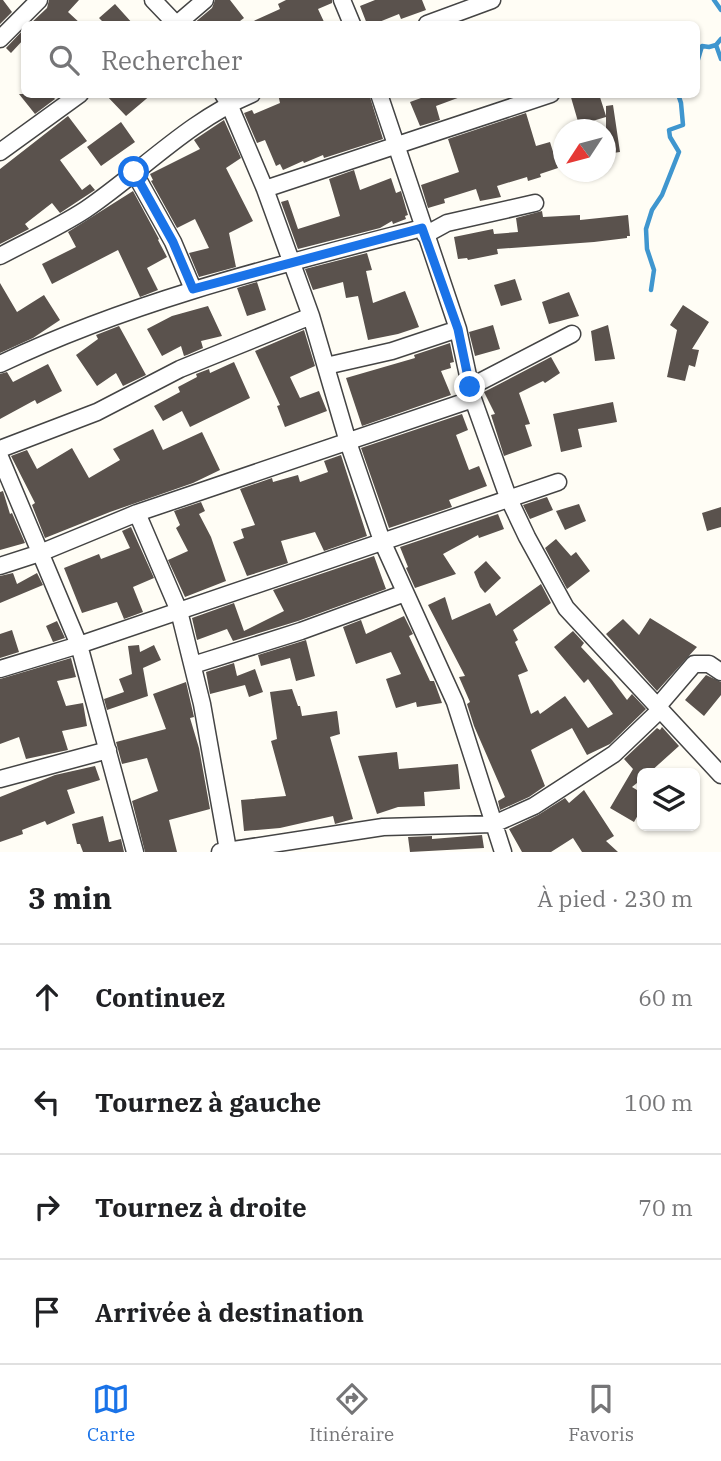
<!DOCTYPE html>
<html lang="fr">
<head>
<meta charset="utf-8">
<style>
  :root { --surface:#fff; --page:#f6f6f6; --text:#202124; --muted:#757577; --line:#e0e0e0; --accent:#1a73e8 }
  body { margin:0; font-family:"IBM Plex Serif",serif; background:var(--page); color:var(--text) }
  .controls { position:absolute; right:21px; bottom:21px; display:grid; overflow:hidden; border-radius:10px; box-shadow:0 2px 5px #0004 }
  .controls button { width:63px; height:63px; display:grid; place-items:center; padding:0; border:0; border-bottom:2px solid var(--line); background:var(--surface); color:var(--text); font:35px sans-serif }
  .compass { position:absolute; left:553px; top:119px; width:63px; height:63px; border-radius:50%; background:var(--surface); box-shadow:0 2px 5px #0004; rotate:234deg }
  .stop { position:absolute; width:21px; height:21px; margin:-16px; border:5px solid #1a73e8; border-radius:50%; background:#fff }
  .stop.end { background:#1a73e8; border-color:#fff; box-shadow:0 2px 7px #0008 }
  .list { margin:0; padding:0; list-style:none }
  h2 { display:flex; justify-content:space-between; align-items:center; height:91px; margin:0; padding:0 28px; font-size:30px }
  h2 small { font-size:23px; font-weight:400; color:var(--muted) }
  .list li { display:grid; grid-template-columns:46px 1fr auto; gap:21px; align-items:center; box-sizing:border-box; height:105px; padding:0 28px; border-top:2px solid var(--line) }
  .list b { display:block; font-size:26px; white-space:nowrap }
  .list em { font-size:23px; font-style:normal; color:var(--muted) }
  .icon { flex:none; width:38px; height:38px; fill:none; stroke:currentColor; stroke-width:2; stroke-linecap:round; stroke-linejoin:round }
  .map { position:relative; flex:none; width:721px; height:852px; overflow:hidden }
  .search { position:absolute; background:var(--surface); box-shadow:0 2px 5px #0004; left:21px; right:21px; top:21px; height:77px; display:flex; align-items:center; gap:18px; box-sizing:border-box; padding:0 24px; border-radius:10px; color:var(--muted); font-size:26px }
  .sheet { height:511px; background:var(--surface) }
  nav { display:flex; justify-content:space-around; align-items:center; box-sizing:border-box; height:98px; border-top:2px solid var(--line); background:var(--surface); font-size:19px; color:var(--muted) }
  nav a { display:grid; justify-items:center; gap:4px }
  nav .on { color:var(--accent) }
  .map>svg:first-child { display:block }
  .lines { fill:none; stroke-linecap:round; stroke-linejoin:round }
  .stream { stroke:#3f96cf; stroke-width:4.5 }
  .building { fill:#5a524d }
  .minor-casing { stroke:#444; stroke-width:19 }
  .minor { stroke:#fff; stroke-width:16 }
  .route { stroke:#1a73e8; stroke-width:9 }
</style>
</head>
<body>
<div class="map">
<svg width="721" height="852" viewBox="0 0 721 852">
  <rect width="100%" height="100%" fill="#fffdf5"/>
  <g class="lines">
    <path class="stream" d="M714,0L721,10
      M721,39L716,45L721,59
      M696,66L702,46L709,47L716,45
      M651,290L654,270L647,249L646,229L652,210L662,195L679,152L670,137L669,130L683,125L681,103L678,94"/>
  </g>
  <path class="building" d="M0,0H3L12,12L0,24Z
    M49,0H79L68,12L81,24H30L47,8Z
    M215,0H230L244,18L236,24H193L212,8Z
    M286,0H332V3L318,9L325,24H247L280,9L278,4Z
    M375,0H422L426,10L401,19L399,14L374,24H367L360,6Z
    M115,4L133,24H105L99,18Z
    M24,29V39L11,53L6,48Z
    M19,94H51L55,99L35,114Z
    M105,94H152L126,116Z
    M278,94H369L383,139L324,158L323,155L304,163L303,161L283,170L280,164L276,166L265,140L257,143L244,113L252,110L254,114L280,103Z
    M432,94L463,96L436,106L440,120L420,126L410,102Z
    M570,94H599L606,116V106L613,105L620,152L606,154V117L579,125Z
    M526,113L536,146L550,142L558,168L540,174L541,177L528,181L527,177L497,186L501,197L480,201L476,189L444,199L445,203L428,208L421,185L459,172L448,139Z
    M68,116L87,141L60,160L82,190L90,184L95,190L60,213L52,203L25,224L29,229L0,244V169Z
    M224,120L241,158L226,168L253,221L229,233L236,267L199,277L189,253L209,248L195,219L177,228L151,181L153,180L150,174L200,149L194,140Z
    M121,122L135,142L101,166L87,147Z
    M354,170L360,190L391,178L396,193L401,191L408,215L405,216L406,219L393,224L392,221L380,228L298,249L281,202L288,200L298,229L340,216L329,179Z
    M133,191L159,239L158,240L167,257L147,268L158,290L140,297L118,250L52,284L42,264L76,247L68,232Z
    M542,211L543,217L580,215V220L628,215L630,236H627V238L594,242L497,249L498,254L468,260L467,258L458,259L454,237L493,229L494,234L518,232L516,218Z
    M367,253L372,270L366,271L373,303L405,291L419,327L398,334L368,340L358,296L346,298L343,282L313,290L305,269Z
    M515,279L522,300L501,306L494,285Z
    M257,282L266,310L247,316L237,288Z
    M0,283L17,312L44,295L60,320L33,338L0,353Z
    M569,292L579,316L549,324L542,302Z
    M683,305L709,322L692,349L699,350L695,367L689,365L685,381L667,377L677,330L670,325Z
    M208,306L222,336L201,341L203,348L187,355L184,356L181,346L162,356L147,329L172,316Z
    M493,325L500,349L475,356L469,332Z
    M608,325L615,359L595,361L591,331Z
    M119,326L146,375L123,386L116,373L97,386L76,355L98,339L96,335Z
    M304,330L315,366L290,377L300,398L319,391L327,411L285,427L277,406L280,405L255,351Z
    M450,343L454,362L450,363L451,368L441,371L451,395L362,426L346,378L415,358L414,355Z
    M551,357L560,373L545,383L543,381L519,393L530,424L525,425L532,446L504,456L491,415L495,414L484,392Z
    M234,362L250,398L190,427L182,411L163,421L154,406L180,392L178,387L197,377L196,374L209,369L210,373Z
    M48,364L62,391L37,404L35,400L0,419V374L7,372L13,382Z
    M613,402L617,422L578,429L582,447L561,452L553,414Z
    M462,414L468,430L456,435L469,470L479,466L487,486L449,500L452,507L389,528L361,448Z
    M153,429L163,450L202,432L220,470L193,483L110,512L45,538L32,505L35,503L11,456L27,450L37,469L72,448L89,478L120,460L113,449Z
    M341,455L367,536L324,551L315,532L281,541L288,563L247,576L233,542L244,538L241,529L255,525L240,489L272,478L273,482L298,475L300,482L328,472L324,461Z
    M3,491L10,514L12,513L25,543L0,550V492Z
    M547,497L553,510L530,519L523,505Z
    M201,502L205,511L199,514L211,537L226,581L185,597L168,560L188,551L176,528L180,525L174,511Z
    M579,504L586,521L565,530L556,511Z
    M721,507V527L707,531L702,513Z
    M498,514L504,529L479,538L478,535L443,554L456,574L415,588L406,568L408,567L400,547Z
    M131,527L154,578L133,587L143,612L124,619L117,602L82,613L64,568L99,554L101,559L130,548L122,531Z
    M556,539L571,556L576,552L590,571L567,589L545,548Z
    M374,556L386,589L298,621L233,641L227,629L197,640L192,618L234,603L244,631L284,611L273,590Z
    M486,561L501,578L485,593L480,587L474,572Z
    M13,573L17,584L37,573L43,585L0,603V576Z
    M541,584L551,603L513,630L518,640L515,642L528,671L518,675L531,714L538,710L540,714L565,696L588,728L613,714L588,679L584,683L554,647L573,631L584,643L581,647L612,680L627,700L632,694L646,709L610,744L587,755L572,728L531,750L545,786L529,797L500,810L498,801L505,797L474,726L467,704L470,702L459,677L465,676L428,605L445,597L452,620L490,603L496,616Z
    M404,616L413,634L409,636L430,681H434L442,703L417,707L416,702L396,708L386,679L401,674L391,652L356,664L343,627L361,620L366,634Z
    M650,618L697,647L657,691L606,634L623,619L639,635Z
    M57,621L65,638L53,642L46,626Z
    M12,630L19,652L0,658V634Z
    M306,640L315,676L296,681L290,658L261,666L258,655Z
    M139,645L140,652L154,645L161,660L143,668L148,696L107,710L104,699L124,692L119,679L132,674L128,646Z
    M71,658L76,677L57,681L66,706L83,703L87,726L62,731L68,750L26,759L19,737L0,744V679Z
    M234,663L237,676L255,669L263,692L249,697L245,685L210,694L206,672Z
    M706,675L721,682V695L704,716L685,700Z
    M186,682L194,717L190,718L199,748L210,809L169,820L177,852H145L132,801L158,791L147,758L122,764L116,742L166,729L153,694Z
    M292,689L298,706H300L302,716L337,711L340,734L330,737L353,819L335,824L333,816L280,828L244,831L241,800L286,796L271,741L277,739L270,692Z
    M662,727L679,746L649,773H642V779L632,787L642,793V808L634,822L610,808L633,769L624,759L657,728L660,730Z
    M397,752L399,769L458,764L460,789L424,792L425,806L398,807L377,814L358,756Z
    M95,766L100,780L67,790L75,813L47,825L45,821L22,830L23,834L0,842V797L55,775Z
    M584,790L614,836L606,841L618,852H582L573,838L551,852H522L509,829L538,815L565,798L569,803Z
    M103,816L109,842L121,839L124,852H83L80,844H77L72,824Z
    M482,835L484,848L410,852L408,837L432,836V839Z"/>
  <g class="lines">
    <defs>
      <path id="minor" d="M153,0L176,24
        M342,0L352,24
        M177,24L205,0
        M427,24L492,0
        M0,39L39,0
        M223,94L229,104L265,189L311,316L348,442L382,541L455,702L503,852
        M379,94L458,329L473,399L508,497L527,537L566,608L721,775
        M0,152L80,94
        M134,172L173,242L193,289
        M265,189L551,94
        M425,235L447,223L535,203
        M0,256C28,241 59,227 85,210C141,172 188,121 252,94
        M0,364C134,300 279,265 422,228
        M326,366L392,351L458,329
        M470,387L572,334
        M0,449L97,412L180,369L311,316
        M0,457L79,645L135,852
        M137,513L179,611L202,704L228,850
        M0,566L40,553L137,513L473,399
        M193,665L301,631L405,593
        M0,669L79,645L558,482
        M658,706L694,664H709L721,672
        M0,779L108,750
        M220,852L383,827L494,824L534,806L614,754L661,709"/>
    </defs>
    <use href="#minor" class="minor-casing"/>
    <use href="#minor" class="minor"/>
  </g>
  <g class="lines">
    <path class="route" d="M134,172L173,242L193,289L422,228L458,329L470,387"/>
  </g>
</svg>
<div class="controls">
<button><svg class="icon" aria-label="layers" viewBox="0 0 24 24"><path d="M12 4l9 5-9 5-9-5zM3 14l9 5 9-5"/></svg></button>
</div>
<svg class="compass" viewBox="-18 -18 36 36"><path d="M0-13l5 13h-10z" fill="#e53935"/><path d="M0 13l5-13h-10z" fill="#757577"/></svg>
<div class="stop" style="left:134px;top:172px"></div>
<div class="stop end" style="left:470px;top:387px"></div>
<div class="search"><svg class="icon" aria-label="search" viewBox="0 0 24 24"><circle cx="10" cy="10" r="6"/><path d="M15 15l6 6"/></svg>Rechercher</div>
</div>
<section class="sheet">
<h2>3 min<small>À pied · 230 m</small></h2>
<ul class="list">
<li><svg class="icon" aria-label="ahead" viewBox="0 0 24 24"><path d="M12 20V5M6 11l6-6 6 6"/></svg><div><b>Continuez</b></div><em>60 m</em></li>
<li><svg class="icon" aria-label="left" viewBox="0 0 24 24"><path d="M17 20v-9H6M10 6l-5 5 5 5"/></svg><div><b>Tournez à gauche</b></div><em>100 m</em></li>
<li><svg class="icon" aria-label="right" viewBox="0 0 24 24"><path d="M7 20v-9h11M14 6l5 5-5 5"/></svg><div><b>Tournez à droite</b></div><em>70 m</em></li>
<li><svg class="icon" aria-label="arrive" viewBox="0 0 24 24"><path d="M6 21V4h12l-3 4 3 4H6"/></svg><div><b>Arrivée à destination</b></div></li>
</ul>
</section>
<nav>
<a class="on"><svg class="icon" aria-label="map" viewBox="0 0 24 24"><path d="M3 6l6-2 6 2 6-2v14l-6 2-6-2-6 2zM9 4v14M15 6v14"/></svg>Carte</a>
<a><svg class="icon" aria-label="directions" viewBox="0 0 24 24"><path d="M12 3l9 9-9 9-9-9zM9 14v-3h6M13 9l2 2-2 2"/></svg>Itinéraire</a>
<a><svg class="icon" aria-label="saved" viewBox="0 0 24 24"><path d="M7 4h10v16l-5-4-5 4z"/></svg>Favoris</a>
</nav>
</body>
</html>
